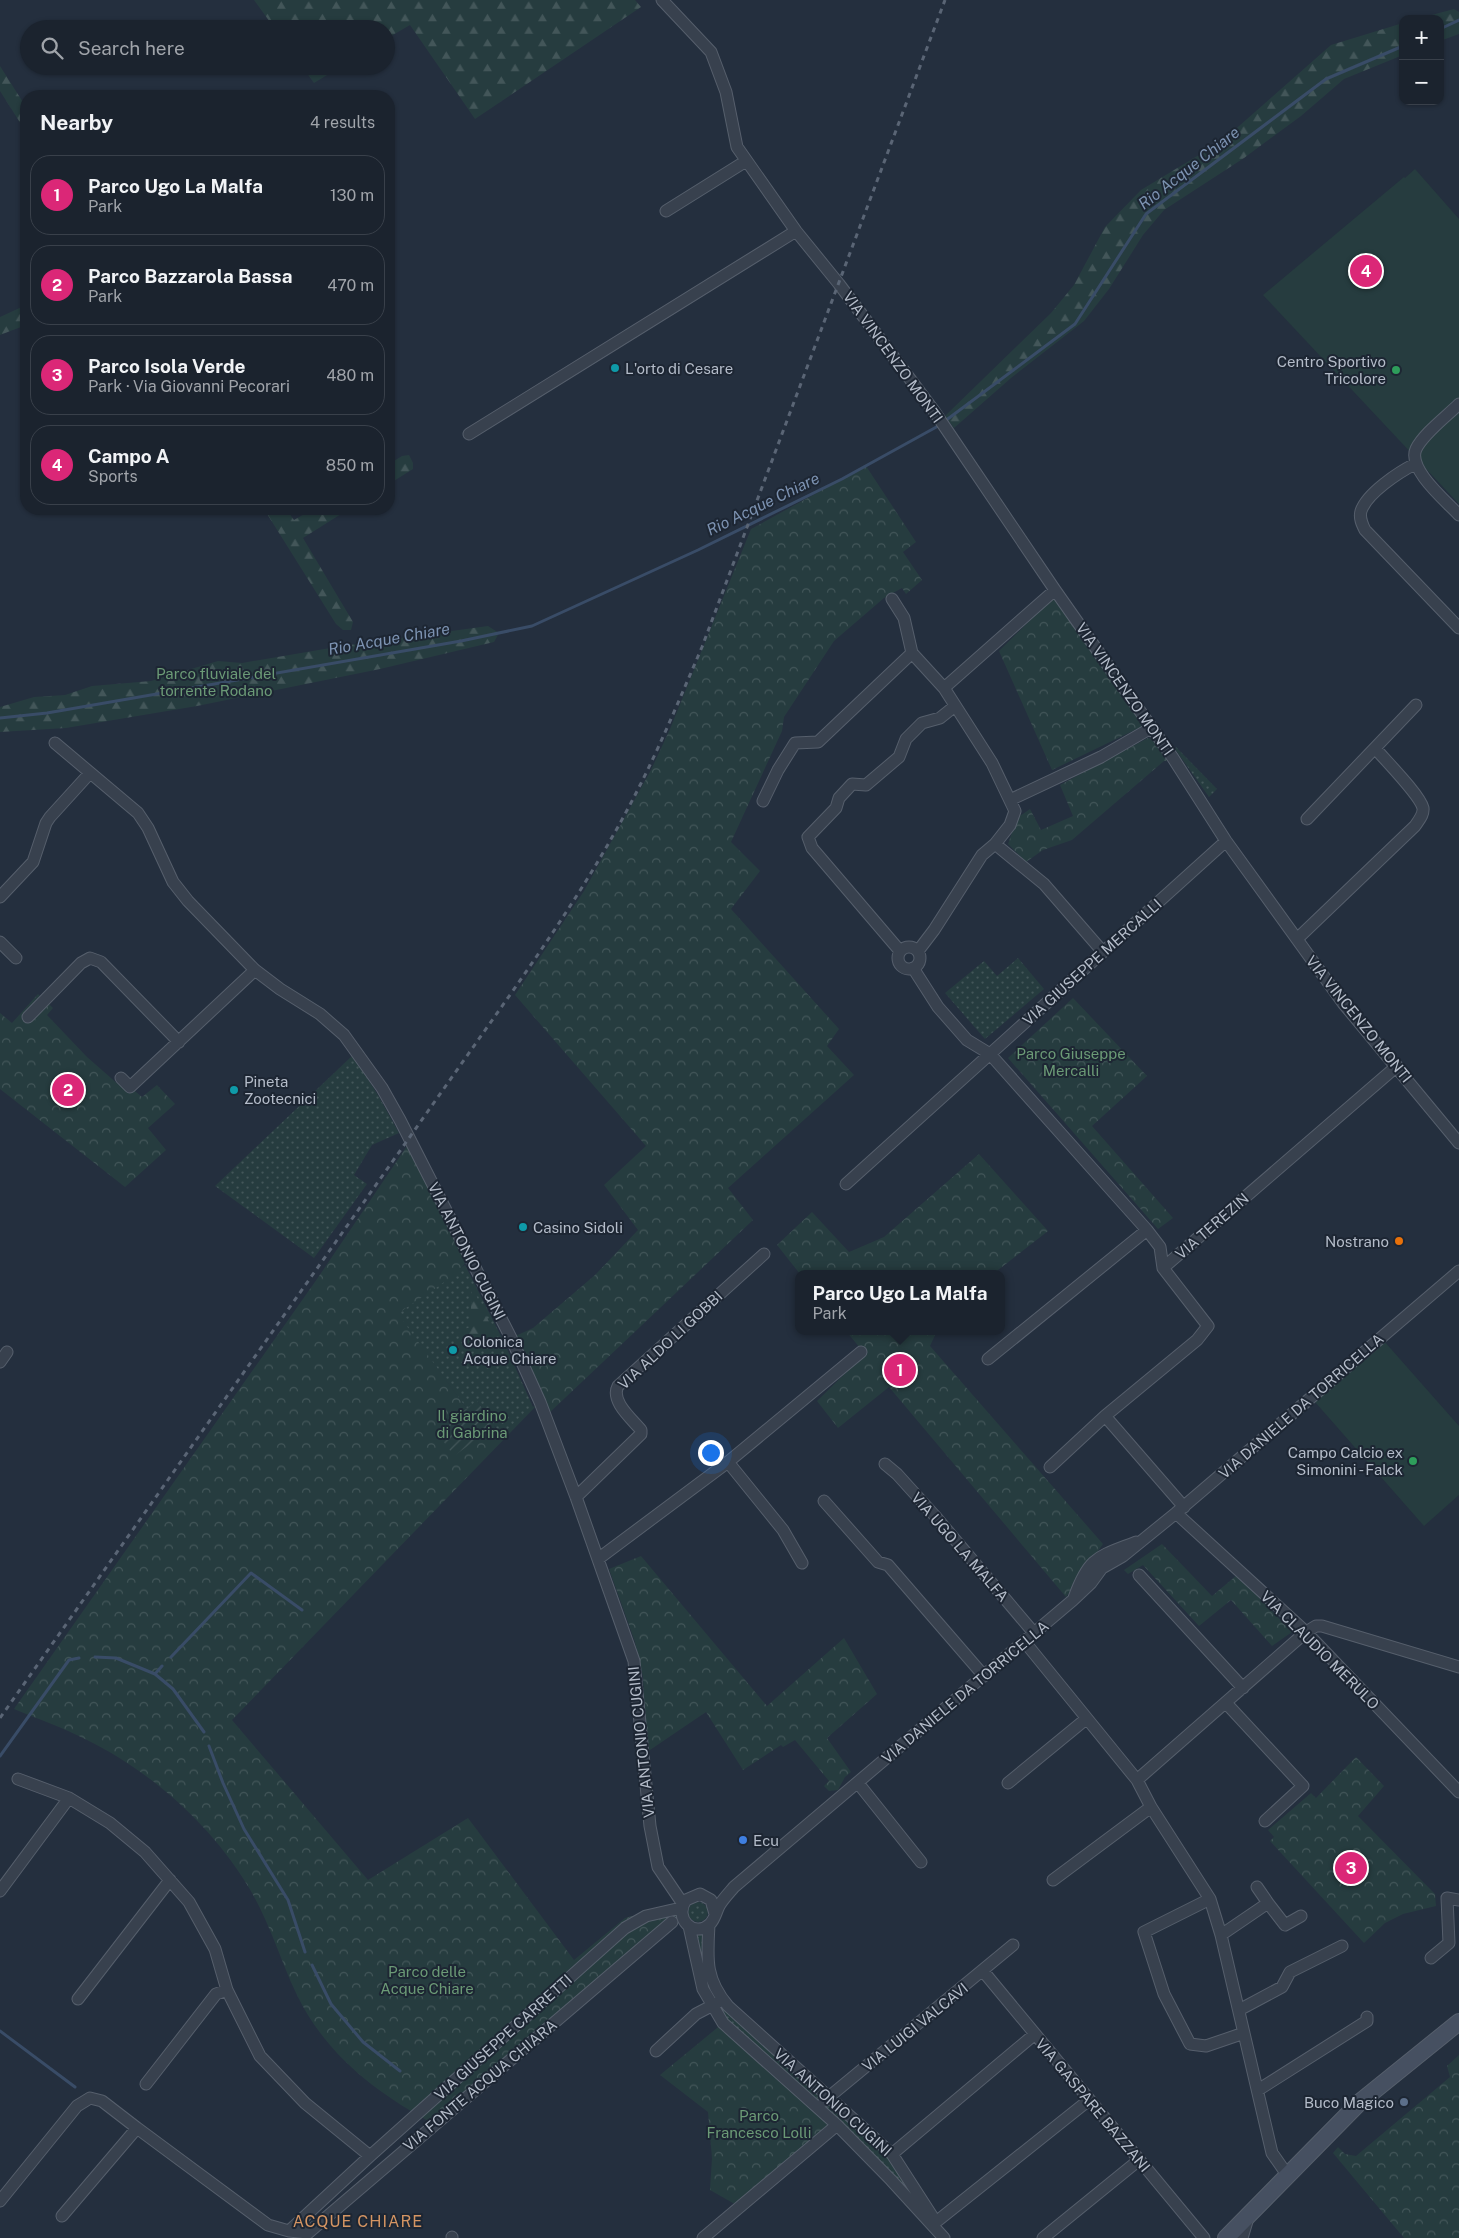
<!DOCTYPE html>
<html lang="en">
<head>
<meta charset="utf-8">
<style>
  :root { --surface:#1b232e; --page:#242b36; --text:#f1f3f6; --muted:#a0a4aa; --line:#39404a; --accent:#db2777 }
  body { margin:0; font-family:"Public Sans",sans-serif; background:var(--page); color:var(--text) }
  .controls { position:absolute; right:15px; top:15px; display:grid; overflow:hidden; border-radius:10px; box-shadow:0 1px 4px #0004 }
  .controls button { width:45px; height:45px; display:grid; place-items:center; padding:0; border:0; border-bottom:1px solid var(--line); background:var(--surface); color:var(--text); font:25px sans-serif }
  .you { position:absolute; left:710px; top:1452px; width:18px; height:18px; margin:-12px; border:4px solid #fff; border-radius:50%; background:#1a73e8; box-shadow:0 0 0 8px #1a73e833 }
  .badge { display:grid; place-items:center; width:32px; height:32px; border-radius:50%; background:var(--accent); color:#fff; font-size:16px; font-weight:700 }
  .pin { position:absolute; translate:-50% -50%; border:2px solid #fff; box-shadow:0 1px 5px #0006 }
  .popup { position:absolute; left:795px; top:1270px; width:210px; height:65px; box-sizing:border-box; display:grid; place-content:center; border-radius:10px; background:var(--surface); filter:drop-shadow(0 1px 4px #0005); font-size:16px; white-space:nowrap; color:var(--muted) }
  .popup b { font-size:19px; color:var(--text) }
  .popup::after { content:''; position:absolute; left:50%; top:100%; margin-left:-10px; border:10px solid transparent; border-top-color:var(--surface) }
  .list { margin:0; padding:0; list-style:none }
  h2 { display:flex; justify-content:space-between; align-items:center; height:65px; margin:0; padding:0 20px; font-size:21px }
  h2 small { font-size:16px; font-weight:400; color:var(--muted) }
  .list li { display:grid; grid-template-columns:32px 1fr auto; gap:15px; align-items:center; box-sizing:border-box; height:80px; margin:0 10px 10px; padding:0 10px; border:1px solid var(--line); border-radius:20px }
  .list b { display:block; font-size:19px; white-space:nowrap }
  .list p { margin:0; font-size:16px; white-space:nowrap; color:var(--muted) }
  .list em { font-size:16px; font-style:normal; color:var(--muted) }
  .icon { flex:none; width:28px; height:28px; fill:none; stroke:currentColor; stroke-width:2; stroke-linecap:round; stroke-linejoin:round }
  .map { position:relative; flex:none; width:1459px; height:2238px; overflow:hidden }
  .search { position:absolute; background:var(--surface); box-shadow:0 1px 4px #0004; left:20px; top:20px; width:375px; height:55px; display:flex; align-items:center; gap:12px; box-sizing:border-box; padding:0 18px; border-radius:28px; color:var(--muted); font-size:19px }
  .panel { position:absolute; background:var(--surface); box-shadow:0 1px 4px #0004; left:20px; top:90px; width:375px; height:425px; border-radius:20px }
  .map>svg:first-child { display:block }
  .grass { fill:url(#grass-dots) }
  .forest { fill:url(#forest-firs) }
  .park { fill:url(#park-crowns) }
  .garden { fill:url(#garden-furrows) }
  .pitch { fill:#263c3f }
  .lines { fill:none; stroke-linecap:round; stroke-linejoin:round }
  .stream { stroke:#394c67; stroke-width:3 }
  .street-casing { stroke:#565f6c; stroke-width:13 }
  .secondary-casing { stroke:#565f6c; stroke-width:18 }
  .street { stroke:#38414e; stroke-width:11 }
  .secondary { stroke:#465061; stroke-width:16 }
  .rail { stroke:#5a6575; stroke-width:3; stroke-dasharray:5 5; stroke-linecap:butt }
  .culture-dot { fill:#0f9aa8; stroke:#1d2633; stroke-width:2 }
  .leisure-dot { fill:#2e9e5b; stroke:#1d2633; stroke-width:2 }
  .food-dot { fill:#e8710a; stroke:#1d2633; stroke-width:2 }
  .shop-dot { fill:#3f7fe0; stroke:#1d2633; stroke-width:2 }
  .service-dot { fill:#5c6f8a; stroke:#1d2633; stroke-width:2 }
  .labels { text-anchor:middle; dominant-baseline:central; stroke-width:4; stroke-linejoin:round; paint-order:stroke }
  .street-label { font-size:15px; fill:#b4bcc9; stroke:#1d2633 }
  .poi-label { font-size:15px; fill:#b4bcc9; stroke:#1d2633; text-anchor:start }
  .park-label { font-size:15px; fill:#6b9a76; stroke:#1d2633 }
  .water-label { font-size:16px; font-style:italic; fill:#7c92b1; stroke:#1d2633 }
  .neighbourhood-label { font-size:16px; letter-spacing:1px; fill:#d59563; stroke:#1d2633 }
</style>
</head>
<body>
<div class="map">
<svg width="1459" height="2238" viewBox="0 0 1459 2238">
  <defs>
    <pattern id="grass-dots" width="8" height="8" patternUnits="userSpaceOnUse" patternTransform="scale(1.25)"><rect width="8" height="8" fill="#263c3f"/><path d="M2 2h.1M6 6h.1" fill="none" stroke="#435659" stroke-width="1.8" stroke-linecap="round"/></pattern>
    <pattern id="forest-firs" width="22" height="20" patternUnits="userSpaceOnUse" patternTransform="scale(1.25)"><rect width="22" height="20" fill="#263c3f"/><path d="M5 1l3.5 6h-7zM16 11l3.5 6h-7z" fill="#435659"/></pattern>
    <pattern id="park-crowns" width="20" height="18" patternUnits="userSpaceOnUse" patternTransform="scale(1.25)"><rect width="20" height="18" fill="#263c3f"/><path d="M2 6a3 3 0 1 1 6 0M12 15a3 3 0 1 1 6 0" fill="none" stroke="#435659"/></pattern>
    <pattern id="garden-furrows" width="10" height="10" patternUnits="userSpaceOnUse" patternTransform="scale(1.25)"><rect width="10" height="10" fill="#263c3f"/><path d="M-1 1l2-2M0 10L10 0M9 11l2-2" fill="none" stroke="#435659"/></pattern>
  </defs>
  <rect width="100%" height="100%" fill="#242f3e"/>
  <path class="grass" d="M1176,747L1217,789L1209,797L1175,749Z
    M1018,958L1044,989L985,1039L945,993L984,961L997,976Z
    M353,1055L379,1097L399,1133L372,1145L354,1175L367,1184L314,1258L215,1186Z
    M465,1265L503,1340L533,1407L502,1436L478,1402L467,1409L397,1314Z
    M688 1912a10 10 0 1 1 20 0a10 10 0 1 1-20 0Z
    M694,1928H704L718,1993L892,2154L929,2213L711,2007Z"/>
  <path class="forest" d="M254,0H635L641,7L475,119L410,25L386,39V29H275Z
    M1454,9L1459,12V34L1440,41V19H1417Z
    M1403,23V55L1344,79L1301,116L1244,158L1164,210L1143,235L1109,289L1084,321L1011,378L954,428L945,416L1051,313L1074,285L1105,227L1141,190L1222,141L1331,45Z
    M0,66L26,107V132L0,91Z
    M302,66H342L314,83Z
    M26,305V325L0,335V317Z
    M409,455L413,463V469L389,484V464L402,456Z
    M264,509H286L294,520L313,509H349L303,538L353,622L351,630H343L336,624Z
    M488,626L499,633L494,642L380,669L197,706L66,728L0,732V707L34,697L65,695L92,686L151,681L218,661L242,663L342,646Z
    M472,1287L495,1334L493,1345L470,1352L459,1332L470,1327Z"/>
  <path class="park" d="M866,466L916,542L903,552L922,580L906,594L902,588L884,598L834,641L784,717L782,731L731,842L760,871L731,909L839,1029L827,1046L854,1075L728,1188L753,1220L547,1415L511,1338L533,1328L595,1275L638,1230L604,1185L646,1146L515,995L584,891L651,770L670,729L751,529Z
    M1052,599L1056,600L1142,722L1141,727L1052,770L999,651Z
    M1148,738L1152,739L1167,761H1164L1072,840L1043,850L1026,862L1008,844L1017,818L1030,809L1041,830L1073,816L1060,785Z
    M38,994L53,1008L47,1015L87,1057L119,1085L130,1087L142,1097L157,1085L175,1104L148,1128L166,1150L125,1187L0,1089V1013L12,1023Z
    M1073,998L1147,1076L1092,1126L1173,1218L1158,1229L1008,1058Z
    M407,1146L466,1261C462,1274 411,1303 398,1314L467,1409L477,1401L501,1436L526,1411L538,1404L232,1720L368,1880L468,1818L574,1960L625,1918L665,1907L682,1916L434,2124C376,2093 325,2054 296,1993C279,1957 268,1917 246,1883C209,1823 150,1771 87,1740C64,1728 38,1719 14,1709L317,1279Z
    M979,1154L1048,1231L993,1274H800L777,1245L812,1212L849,1252L884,1237Z
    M846,1331H937L930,1346L1103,1544L1066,1597L889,1387L838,1428L817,1401L865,1354Z
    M1162,1544L1212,1596L1237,1575L1292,1632L1272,1646L1231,1600L1199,1626L1143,1565L1128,1574L1124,1570Z
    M641,1556L767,1706L844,1638L877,1694L827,1738L851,1772L845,1777L838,1790L829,1791L824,1786L829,1781L795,1740L783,1747L781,1745L743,1770L706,1712L647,1752L643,1677L635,1642L609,1569Z
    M1356,1757L1384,1786L1358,1816L1435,1894L1436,1906L1403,1914L1385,1923L1364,1943L1270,1841L1274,1837L1268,1830L1311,1793L1316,1798Z
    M723,2023L837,2125L740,2207L710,2190L712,2158L708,2112L660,2075Z
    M1459,2055V2238H1404L1333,2153L1338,2147L1345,2154L1356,2156L1450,2077L1447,2066Z"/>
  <path class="garden" d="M477,1401L495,1426L454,1456L436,1431Z"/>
  <path class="pitch" d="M1415,169L1459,219V504L1263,295L1404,177L1405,178Z
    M1384,1341L1459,1426V1495L1424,1526L1315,1402Z"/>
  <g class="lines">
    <path class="stream" d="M1440,29L1459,20
      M945,421L1075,324L1146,214L1326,79L1403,46
      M0,718L47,713L461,641L532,626L698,550L842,479L940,425
      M95,1657L116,1658L155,1674L162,1666
      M171,1657L251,1573L302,1610
      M155,1674L173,1689L204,1732
      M209,1746L223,1783L244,1829L288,1900L305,1952
      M0,1756L69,1660L79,1658
      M312,1965L331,2004L363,2042L400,2071
      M0,2031L75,2087"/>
    <defs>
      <path id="street" d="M662,0L711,52L726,92L737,147L796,231L839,284L934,411L1055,590L1173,758L1226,841L1343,1003L1459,1143
        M666,211L746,161
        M1459,404C1447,416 1423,434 1416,449C1407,469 1446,501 1459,515
        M469,434L796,231
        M1415,464C1399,472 1367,493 1361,511C1359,518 1362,524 1365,530L1459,628
        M892,599L904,618L912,653
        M55,743L138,813L148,828L173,882L188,901L255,970L280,989L320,1014L344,1035L382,1088L400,1120L511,1338L540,1402L576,1497L634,1661L650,1826L658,1867L683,1904
        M1010,800L1101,757L1151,728
        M763,801L778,770L795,743L818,742L912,653L944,688L1055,590
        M1307,819L1416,705
        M995,844L1044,884L1103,952
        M0,897L33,862L46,823L50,817L90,773
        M1297,939L1415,826C1418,821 1424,815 1423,808C1420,795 1385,760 1375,748
        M0,942L16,958
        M898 958a11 11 0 1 1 22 0a11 11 0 1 1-22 0Z
        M900,951L812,848L808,837L836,808L839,798L852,784L866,785L899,757L906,739L922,723L940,718L955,706
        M918,951L934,930L982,855L995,844L1010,825L1015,811L992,763L944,688
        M913,968L938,1007L967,1040L990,1054L1147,1230L1160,1247L1163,1268
        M28,1017L81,963L90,958L101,962L179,1042
        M121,1078L130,1087L255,970
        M846,1184L1226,841
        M988,1359L1147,1230
        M0,1362L7,1352
        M728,1462L783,1530L802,1563
        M885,1464L897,1474L935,1516L1034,1633
        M1050,1467L1105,1416
        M576,1497L641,1434V1430C632,1419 610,1401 618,1386L764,1254
        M824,1501L878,1562L888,1565L984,1676
        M1184,1507L1105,1416L1197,1340L1208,1326L1163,1268L1397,1066
        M1176,1513L1306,1632L1459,1792
        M598,1559L728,1462L861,1352
        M1139,1575L1243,1688
        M1074,1598C1089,1556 1098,1557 1136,1542
        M1024,1641L1137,1780L1151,1807L1210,1899L1221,1935L1272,2153L1288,2176
        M1226,1703L1303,1786L1265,1821
        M18,1779L69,1798L110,1823L145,1852L189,1902L215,1949L227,1990L260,2056L305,2103L370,2156
        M1137,1780L1306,1632L1316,1626H1322L1459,1667
        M858,1783L921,1862
        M1008,1783L1086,1719
        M1053,1880L1151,1807
        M1257,1887L1268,1903
        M0,1891L69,1798
        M1210,1899L1144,1932L1164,1994L1190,2044L1206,2046L1244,2033
        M715,1914L711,1900L700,1894L686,1900C673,1918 694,1939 710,1924C715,1919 716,1912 719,1906C723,1899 729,1893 734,1887L1073,1600L1091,1583L1102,1568L1123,1556L1176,1513L1459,1271
        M709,1925C707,1959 705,1979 728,2006L892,2154L932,2216
        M689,1926L703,1989L723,2023L837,2125L891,2180L944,2238
        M1221,1935L1268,1903L1285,1925L1301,1916
        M1431,1958L1449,1943L1447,1898L1459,1900
        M983,1971L1204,2238
        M78,1999L170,1880
        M1239,2010L1282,1987L1290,1972L1342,1946
        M656,2051L696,2014L717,2003
        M146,2084L216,1994L227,1990
        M1258,2090L1367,2021V2017
        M824,2101L1013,1945
        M892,2154L1035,2034
        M0,2201L77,2106L90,2098L102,2101L137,2128
        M62,2216L137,2128L268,2225L289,2231L308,2233L672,1922
        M936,2222L1089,2100
        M289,2231L370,2156L625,1928L646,1916L681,1908
        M452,2238V2237
        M703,2238L837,2125
        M1043,2238L1139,2160
        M1242,2238L1248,2218"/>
      <path id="secondary" d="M1226,2238L1360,2102L1459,2022"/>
    </defs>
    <use href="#street" class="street-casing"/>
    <use href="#secondary" class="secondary-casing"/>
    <use href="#street" class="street"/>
    <use href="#secondary" class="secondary"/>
    <path class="rail" d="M0,1718L512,992C556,929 598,866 633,799C659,749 680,698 702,647L945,0"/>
  </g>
  <g class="culture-dot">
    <circle cx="615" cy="368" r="5"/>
    <circle cx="234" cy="1090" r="5"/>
    <circle cx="523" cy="1227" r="5"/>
    <circle cx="453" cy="1350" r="5"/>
  </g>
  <g class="leisure-dot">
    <circle cx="1396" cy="370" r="5"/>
    <circle cx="1413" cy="1461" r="5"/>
  </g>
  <circle class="food-dot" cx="1399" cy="1241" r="5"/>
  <circle class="shop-dot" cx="743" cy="1840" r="5"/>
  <circle class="service-dot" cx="1404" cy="2102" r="5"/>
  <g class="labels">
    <g class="street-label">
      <text transform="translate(893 357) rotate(54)">VIA VINCENZO MONTI</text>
      <text transform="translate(1125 689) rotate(55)">VIA VINCENZO MONTI</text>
      <text transform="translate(1092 962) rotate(-42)">VIA GIUSEPPE MERCALLI</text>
      <text transform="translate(1359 1019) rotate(51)">VIA VINCENZO MONTI</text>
      <text transform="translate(1212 1226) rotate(-41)">VIA TEREZIN</text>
      <text transform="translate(467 1251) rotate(63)">VIA ANTONIO CUGINI</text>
      <text transform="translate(670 1340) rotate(-43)">VIA ALDO LI GOBBI</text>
      <text transform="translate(1301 1406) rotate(-41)">VIA DANIELE DA TORRICELLA</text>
      <text transform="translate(960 1547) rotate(49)">VIA UGO LA MALFA</text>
      <text transform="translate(1320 1650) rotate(45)">VIA CLAUDIO MERULO</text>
      <text transform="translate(965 1692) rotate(-40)">VIA DANIELE DA TORRICELLA</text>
      <text transform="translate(641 1742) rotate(-96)">VIA ANTONIO CUGINI</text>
      <text transform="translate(915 2027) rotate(-39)">VIA LUIGI VALCAVI</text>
      <text transform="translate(503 2037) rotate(-42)">VIA GIUSEPPE CARRETTI</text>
      <text transform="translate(480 2085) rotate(-40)">VIA FONTE ACQUA CHIARA</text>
      <text transform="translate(833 2102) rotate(42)">VIA ANTONIO CUGINI</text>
      <text transform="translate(1093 2105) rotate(50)">VIA GASPARE BAZZANI</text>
    </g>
    <g class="poi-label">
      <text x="1386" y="361" text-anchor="end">Centro Sportivo<tspan x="1386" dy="17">Tricolore</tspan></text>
      <text x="625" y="368">L'orto di Cesare</text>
      <text x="244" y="1081">Pineta<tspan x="244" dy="17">Zootecnici</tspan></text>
      <text x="533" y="1227">Casino Sidoli</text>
      <text x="1389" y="1241" text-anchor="end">Nostrano</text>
      <text x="463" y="1341">Colonica<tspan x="463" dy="17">Acque Chiare</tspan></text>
      <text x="1403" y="1452" text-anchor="end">Campo Calcio ex<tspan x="1403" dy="17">Simonini - Falck</tspan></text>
      <text x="753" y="1840">Ecu</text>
      <text x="1394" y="2102" text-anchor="end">Buco Magico</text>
    </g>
    <g class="park-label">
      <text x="216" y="673">Parco fluviale del<tspan x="216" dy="17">torrente Rodano</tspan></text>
      <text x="1071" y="1053">Parco Giuseppe<tspan x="1071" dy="17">Mercalli</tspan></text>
      <text x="472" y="1415">Il giardino<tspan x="472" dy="17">di Gabrina</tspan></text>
      <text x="427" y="1971">Parco delle<tspan x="427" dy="17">Acque Chiare</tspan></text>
      <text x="759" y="2115">Parco<tspan x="759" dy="17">Francesco Lolli</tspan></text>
    </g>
    <g class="water-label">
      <text transform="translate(1189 168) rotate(-38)">Rio Acque Chiare</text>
      <text transform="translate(763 504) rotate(-26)">Rio Acque Chiare</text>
      <text transform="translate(389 639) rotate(-10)">Rio Acque Chiare</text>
    </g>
    <g class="neighbourhood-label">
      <text x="358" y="2221">ACQUE CHIARE</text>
    </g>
  </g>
</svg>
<div class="controls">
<button>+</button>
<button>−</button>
</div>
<div class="you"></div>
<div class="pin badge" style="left:900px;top:1370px">1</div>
<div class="popup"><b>Parco Ugo La Malfa</b>Park</div>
<div class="pin badge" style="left:68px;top:1090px">2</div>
<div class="pin badge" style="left:1351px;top:1868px">3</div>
<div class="pin badge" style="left:1366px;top:271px">4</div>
<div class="search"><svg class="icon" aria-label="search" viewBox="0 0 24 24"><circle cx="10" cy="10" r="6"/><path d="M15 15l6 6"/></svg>Search here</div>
<section class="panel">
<h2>Nearby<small>4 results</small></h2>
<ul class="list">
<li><span class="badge">1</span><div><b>Parco Ugo La Malfa</b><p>Park</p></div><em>130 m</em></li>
<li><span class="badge">2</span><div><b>Parco Bazzarola Bassa</b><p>Park</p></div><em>470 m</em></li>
<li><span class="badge">3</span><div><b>Parco Isola Verde</b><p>Park · Via Giovanni Pecorari</p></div><em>480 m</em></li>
<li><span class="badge">4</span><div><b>Campo A</b><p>Sports</p></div><em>850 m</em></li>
</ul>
</section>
</div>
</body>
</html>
